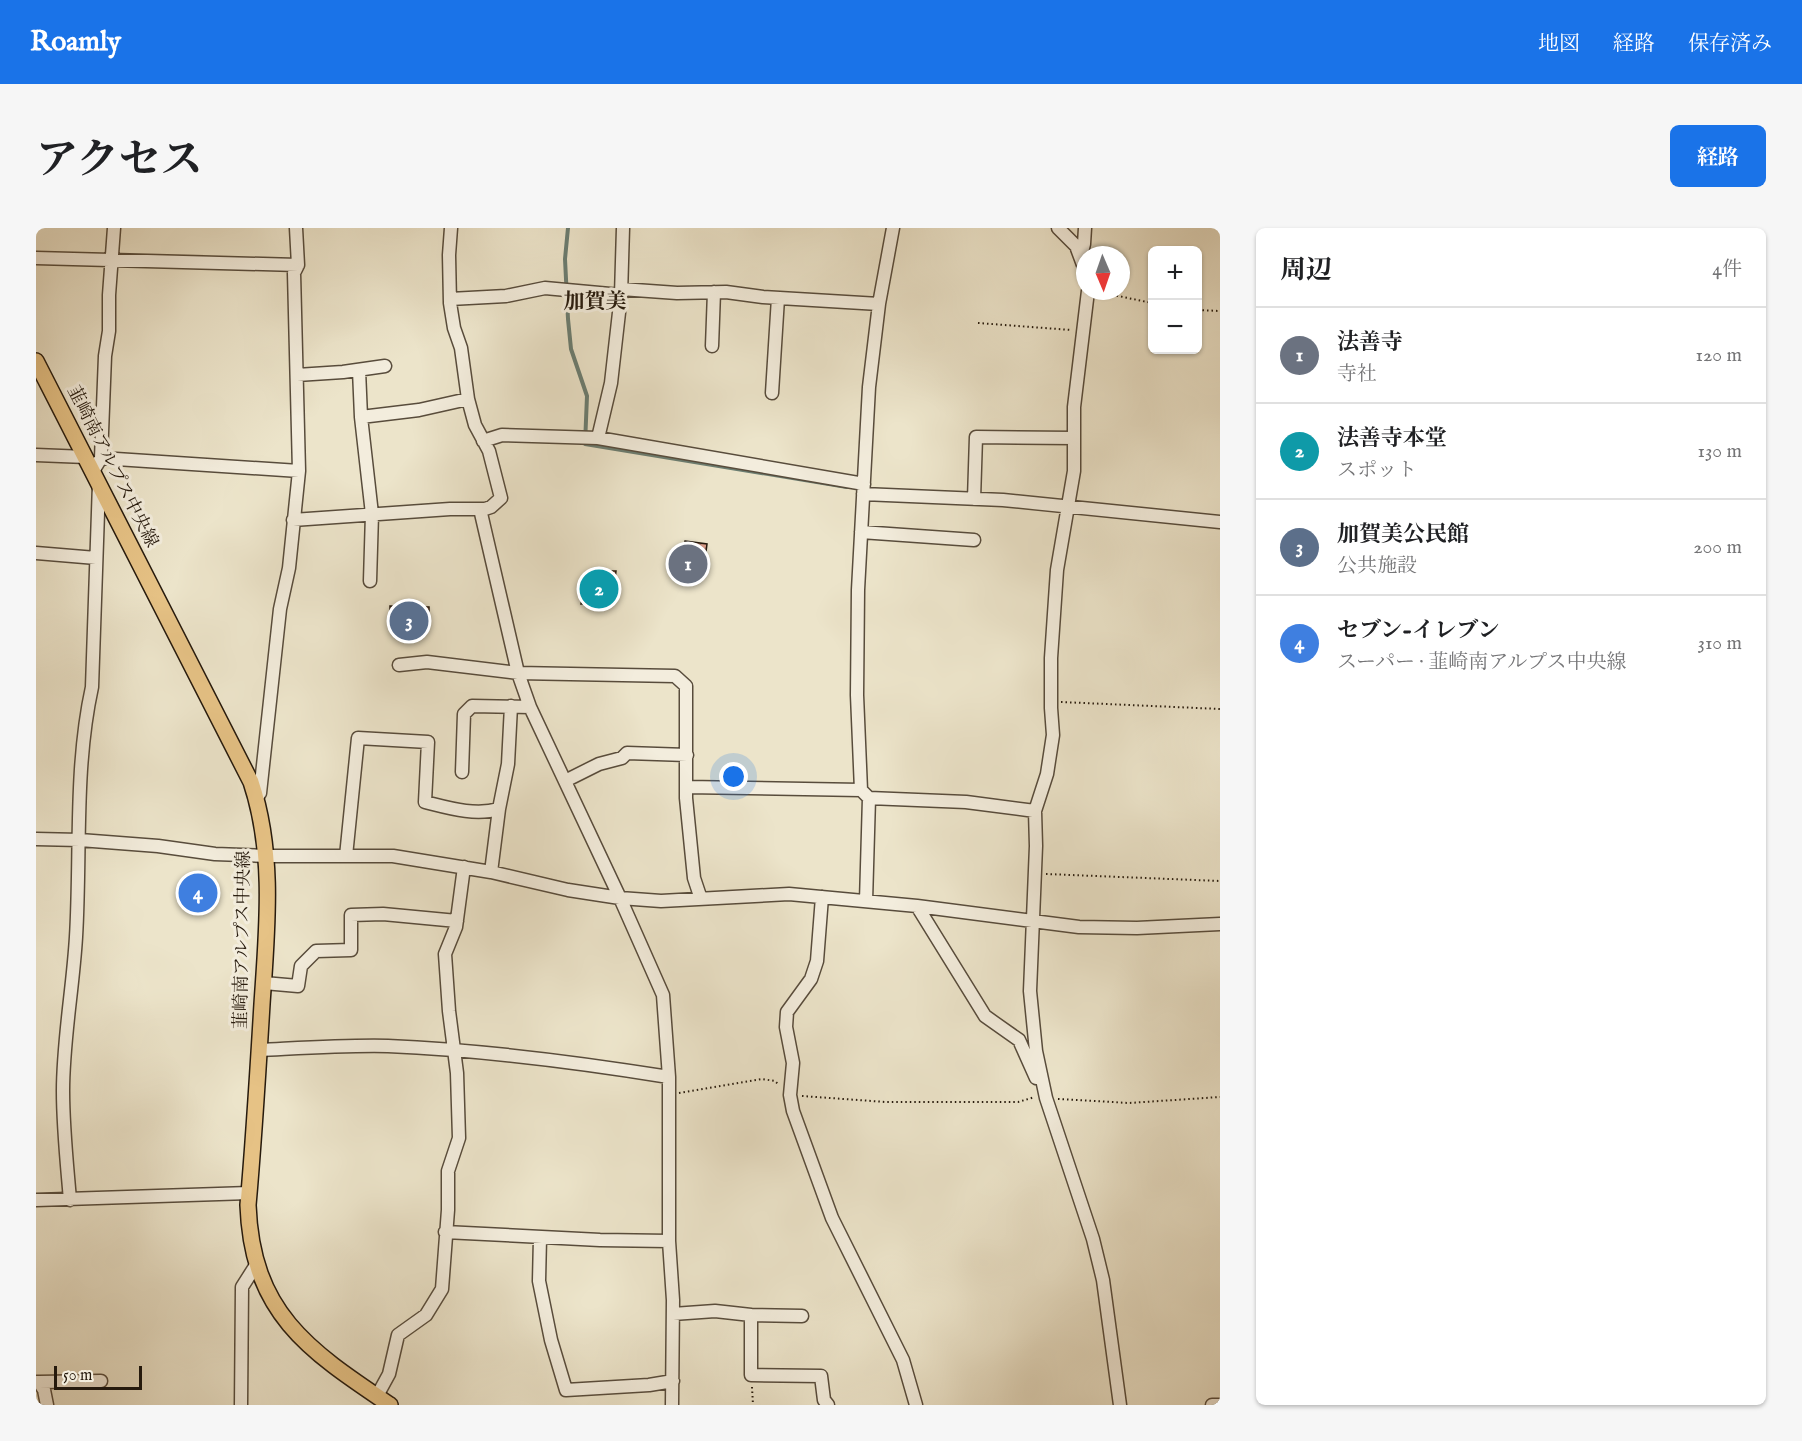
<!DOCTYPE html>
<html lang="ja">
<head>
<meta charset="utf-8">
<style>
  :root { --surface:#fff; --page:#f6f6f6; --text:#202124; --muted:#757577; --line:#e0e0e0; --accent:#1a73e8 }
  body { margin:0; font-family:"IM FELL English","Noto Serif JP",serif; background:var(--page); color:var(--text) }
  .controls { position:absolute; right:18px; top:18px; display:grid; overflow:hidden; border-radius:9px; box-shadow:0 2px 4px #0004 }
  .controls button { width:54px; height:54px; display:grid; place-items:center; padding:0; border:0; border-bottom:2px solid var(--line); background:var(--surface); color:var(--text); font:30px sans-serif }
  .compass { position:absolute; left:1040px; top:18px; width:54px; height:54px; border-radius:50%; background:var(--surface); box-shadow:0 2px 4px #0004; rotate:178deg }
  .scale { position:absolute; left:18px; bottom:15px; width:88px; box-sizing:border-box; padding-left:6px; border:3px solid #261a0d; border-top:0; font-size:16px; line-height:21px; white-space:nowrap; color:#261a0d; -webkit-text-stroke:4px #f3eddd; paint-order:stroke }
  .you { position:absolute; left:698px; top:549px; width:21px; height:21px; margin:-15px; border:4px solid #fff; border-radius:50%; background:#1a73e8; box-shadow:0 0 0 9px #1a73e833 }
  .badge { display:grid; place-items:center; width:39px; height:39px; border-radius:50%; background:var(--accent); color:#fff; font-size:20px; font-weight:700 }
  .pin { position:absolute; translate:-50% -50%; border:3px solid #fff; box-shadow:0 2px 6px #0006 }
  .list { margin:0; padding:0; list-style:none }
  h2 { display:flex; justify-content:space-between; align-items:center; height:78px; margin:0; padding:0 24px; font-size:26px }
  h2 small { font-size:20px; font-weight:400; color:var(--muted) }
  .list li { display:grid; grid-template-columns:39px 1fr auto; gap:18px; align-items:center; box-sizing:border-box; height:96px; padding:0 24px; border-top:2px solid var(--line) }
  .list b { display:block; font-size:22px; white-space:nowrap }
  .list p { margin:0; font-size:20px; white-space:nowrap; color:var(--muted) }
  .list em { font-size:20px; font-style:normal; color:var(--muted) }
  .map { position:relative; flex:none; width:1184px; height:1177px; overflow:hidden; border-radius:9px }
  header { display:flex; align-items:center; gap:36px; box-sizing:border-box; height:84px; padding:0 30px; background:var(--accent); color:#fff }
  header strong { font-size:28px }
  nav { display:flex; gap:33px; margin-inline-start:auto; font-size:21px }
  .intro { display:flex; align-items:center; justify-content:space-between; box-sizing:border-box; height:144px; padding:0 36px }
  h1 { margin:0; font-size:42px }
  .button { padding:15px 27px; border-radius:9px; background:var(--accent); color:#fff; font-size:21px; font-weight:700 }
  main { display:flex; gap:36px; padding:0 36px }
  aside { flex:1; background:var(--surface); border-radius:9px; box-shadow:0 2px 4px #0004 }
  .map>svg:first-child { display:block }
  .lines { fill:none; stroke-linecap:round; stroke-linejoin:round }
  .stream { stroke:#6b7d71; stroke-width:4 }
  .building { fill:url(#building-hatch); stroke:#261a0d; stroke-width:1.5 }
  .minor-casing { stroke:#584c3c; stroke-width:15 }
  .major-casing { stroke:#261a0d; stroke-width:18 }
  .path { stroke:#261a0d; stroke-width:2; stroke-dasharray:1.5 3; stroke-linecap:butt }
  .minor { stroke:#f3eddd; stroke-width:12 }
  .major { stroke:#e6c285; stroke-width:15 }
  .labels { text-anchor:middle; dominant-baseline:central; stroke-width:6; stroke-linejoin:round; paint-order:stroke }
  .street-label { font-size:18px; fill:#261a0d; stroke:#f3eddd }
  .quarter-label { font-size:21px; font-weight:bold; fill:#261a0d; stroke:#f3eddd }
</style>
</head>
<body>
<header>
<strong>Roamly</strong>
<nav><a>地図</a><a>経路</a><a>保存済み</a></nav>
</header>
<div class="intro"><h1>アクセス</h1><a class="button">経路</a></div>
<main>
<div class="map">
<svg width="1184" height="1177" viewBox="0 0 1184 1177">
  <defs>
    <pattern id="building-hatch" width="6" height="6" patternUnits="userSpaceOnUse" patternTransform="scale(1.5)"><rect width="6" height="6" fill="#e1a18c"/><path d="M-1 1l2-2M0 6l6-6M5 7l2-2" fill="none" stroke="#b68271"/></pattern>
  </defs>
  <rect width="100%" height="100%" fill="#ece4ca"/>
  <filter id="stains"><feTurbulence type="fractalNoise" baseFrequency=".00333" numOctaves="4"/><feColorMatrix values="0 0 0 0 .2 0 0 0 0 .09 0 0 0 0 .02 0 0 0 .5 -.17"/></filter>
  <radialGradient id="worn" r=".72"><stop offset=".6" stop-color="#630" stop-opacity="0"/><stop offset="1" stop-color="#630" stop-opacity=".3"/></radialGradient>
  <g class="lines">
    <path class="stream" d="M532,0L529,31L532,91L535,121L551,168L549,216L811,259"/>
  </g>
  <path class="building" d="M649,313L671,316L667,347L645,344Z
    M565,343H580L576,375L545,376L551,347Z
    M354,378L393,379V401L354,400Z"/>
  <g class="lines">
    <defs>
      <path id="minor" d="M1022,0L1040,18L1049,42
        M1045,28L1048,16L1049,0
        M0,30L262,37
        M585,61L641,65L690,64L727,69L843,76
        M1052,63L1038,179V243L1021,342L1015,430V480L1017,507L1011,546L999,583L1000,618L994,763L1000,823L1010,870L1057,1011L1067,1052L1084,1177
        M414,71L470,68L509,60L585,67
        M676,118L678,64
        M323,142L325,189L336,286L334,353
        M261,147L307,144L349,138
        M736,165L742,70
        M325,189L383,182L432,171
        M562,210L575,155L585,67L587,0
        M447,213L466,207L562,210L828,256
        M0,227L50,229
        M65,230L263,243
        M57,243L65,230L69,128L73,103V67L78,0
        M827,266L967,272L1184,294
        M938,271L940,209L1038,210
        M444,281L482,445L494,479L584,670L627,767L633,849V1013L637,1072L636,1177
        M257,292L414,281H449L455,279L465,270L453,223L439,197L432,171L425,120L418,100L414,75L413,27L415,0
        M825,304L938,312
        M0,325L60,330
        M363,437L391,434L482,445L639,448L650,458V570L658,650L665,671
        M426,544L428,486L436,478L494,479
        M529,553L563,536L586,530L591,525L651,527
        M651,559L825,562
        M833,570L930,574L999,583
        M220,571L224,565L244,381L253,340L263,243L258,45L262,37L260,0
        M0,611L44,612L122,618L179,626L231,628H357L455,644L532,662L584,670L625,673L753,666L881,678L1043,699L1101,700L1184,696
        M310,628L322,510L392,514L389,574C413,580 439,588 463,581L472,536L475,478
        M455,644L463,581
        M786,669L781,733L775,751L751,784L750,799L757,835L754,867L757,883L796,990L867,1132L880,1177
        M830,673L833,570L825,562L821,467L822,362L833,159L843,76L857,0
        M881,678L949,788L983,812L1000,850
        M228,755L262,758L265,738L280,723L315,722V687L347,686L421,693
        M224,822C266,820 309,817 352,818C446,822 540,834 633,849
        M0,972L213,965
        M34,972C31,936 27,900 27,863C27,812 37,760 40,709C45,626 38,541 56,459L63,255
        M409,1004L564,1012L633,1013
        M504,1010L503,1053L515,1112L530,1162L613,1157L637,1153
        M637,1086L679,1083L715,1087V1147L785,1148L788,1172L792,1177
        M715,1087L766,1088
        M0,1154H3L8,1162L11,1177
        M3,1154L65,1153
        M341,1168L353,1146L362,1107L390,1087L406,1061L412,982V943L423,910L421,845L413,783L409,726L420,699L428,639
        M205,1177L206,1059L220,1037
        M1176,1177H1184"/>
      <path id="major" d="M0,133L215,554C239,626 231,701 226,776C222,843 218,910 212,977C216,1085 272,1122 354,1177"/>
    </defs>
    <use href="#minor" class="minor-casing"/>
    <use href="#major" class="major-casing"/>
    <path class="path" d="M1063,64L1116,75
      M1162,82L1184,83
      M942,95L1035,102
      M1025,474L1184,481
      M1010,646L1184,653
      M643,865L726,851L739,853L743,857
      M766,868L850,874H982L999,869
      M1022,871L1093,875L1184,869
      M716,1159L717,1177"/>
    <use href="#minor" class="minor"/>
    <use href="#major" class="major"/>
  </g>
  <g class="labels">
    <g class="street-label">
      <text transform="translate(76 239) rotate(63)">韮崎南アルプス中央線</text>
      <text transform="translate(207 712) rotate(-89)">韮崎南アルプス中央線</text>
    </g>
    <g class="quarter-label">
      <text x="559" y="74">加賀美</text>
    </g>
  </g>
  <rect width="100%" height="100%" filter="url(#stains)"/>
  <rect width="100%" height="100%" fill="url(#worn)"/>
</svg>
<div class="controls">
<button>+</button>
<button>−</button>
</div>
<svg class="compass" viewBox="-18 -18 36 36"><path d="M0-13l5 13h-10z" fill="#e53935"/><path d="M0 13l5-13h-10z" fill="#757577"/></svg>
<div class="scale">50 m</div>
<div class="you"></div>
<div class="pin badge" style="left:652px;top:336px;background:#6b7280">1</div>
<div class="pin badge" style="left:563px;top:361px;background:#0f9aa8">2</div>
<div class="pin badge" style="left:373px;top:393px;background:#5c6f8a">3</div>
<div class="pin badge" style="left:162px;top:665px;background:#3f7fe0">4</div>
</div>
<aside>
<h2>周辺<small>4件</small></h2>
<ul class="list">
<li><span class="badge" style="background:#6b7280">1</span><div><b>法善寺</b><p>寺社</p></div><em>120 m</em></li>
<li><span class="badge" style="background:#0f9aa8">2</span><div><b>法善寺本堂</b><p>スポット</p></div><em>130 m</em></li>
<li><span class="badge" style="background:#5c6f8a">3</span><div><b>加賀美公民館</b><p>公共施設</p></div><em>200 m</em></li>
<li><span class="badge" style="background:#3f7fe0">4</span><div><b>セブン-イレブン</b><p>スーパー · 韮崎南アルプス中央線</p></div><em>310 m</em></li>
</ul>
</aside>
</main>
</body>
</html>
